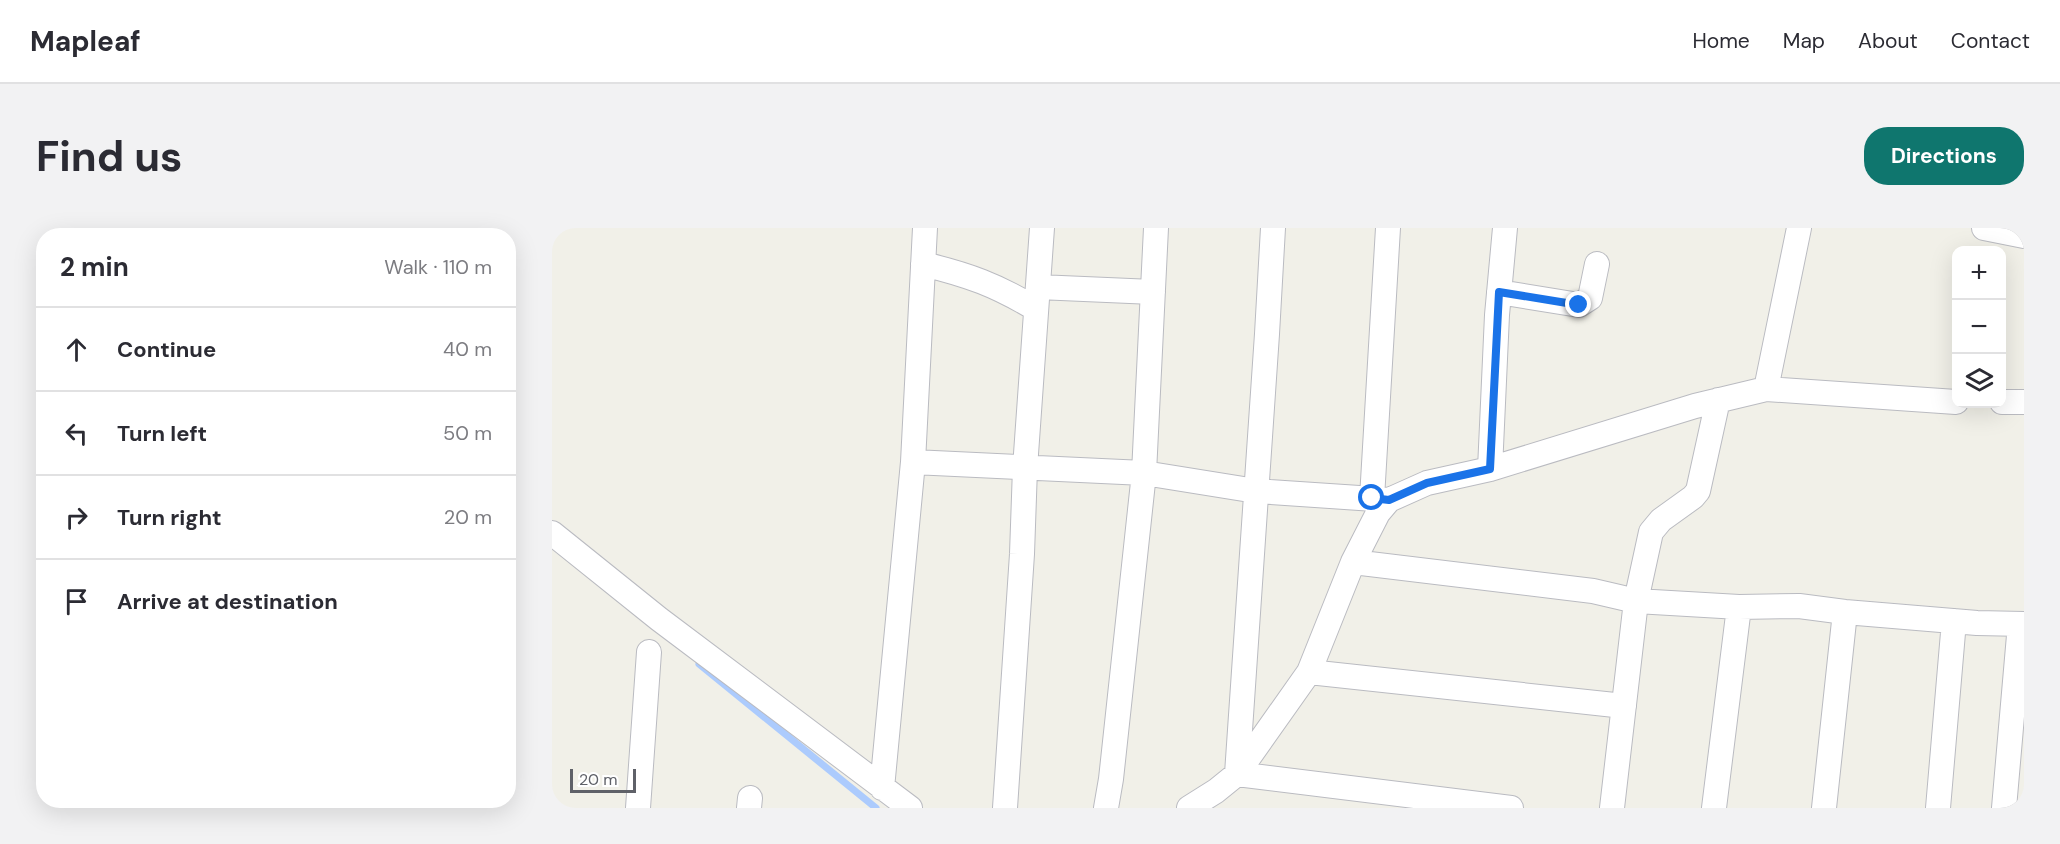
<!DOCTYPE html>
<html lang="en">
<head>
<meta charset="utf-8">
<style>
  :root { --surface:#fff; --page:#f2f2f3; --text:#2b2b33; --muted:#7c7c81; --line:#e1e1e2; --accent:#0f766e }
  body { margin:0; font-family:"DM Sans",sans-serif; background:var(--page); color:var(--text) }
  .controls { position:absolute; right:18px; top:18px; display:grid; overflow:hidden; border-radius:12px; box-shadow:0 6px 24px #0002 }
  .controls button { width:54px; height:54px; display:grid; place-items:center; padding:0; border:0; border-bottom:2px solid var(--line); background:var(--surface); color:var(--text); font:30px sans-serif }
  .scale { position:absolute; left:18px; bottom:15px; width:66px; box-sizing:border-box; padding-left:6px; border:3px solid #5f6168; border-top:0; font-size:16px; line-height:21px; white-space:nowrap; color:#5f6168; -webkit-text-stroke:4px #fff; paint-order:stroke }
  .stop { position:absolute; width:18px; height:18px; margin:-14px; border:4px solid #1a73e8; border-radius:50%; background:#fff }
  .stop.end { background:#1a73e8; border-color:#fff; box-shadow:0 2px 6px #0008 }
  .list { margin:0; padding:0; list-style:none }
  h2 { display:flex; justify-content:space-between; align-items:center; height:78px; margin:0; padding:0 24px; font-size:26px }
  h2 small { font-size:20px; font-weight:400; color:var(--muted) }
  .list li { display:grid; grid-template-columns:39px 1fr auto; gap:18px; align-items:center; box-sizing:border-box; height:84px; padding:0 24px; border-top:2px solid var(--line) }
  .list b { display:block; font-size:22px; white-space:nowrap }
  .list em { font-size:20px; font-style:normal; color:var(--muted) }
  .icon { flex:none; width:33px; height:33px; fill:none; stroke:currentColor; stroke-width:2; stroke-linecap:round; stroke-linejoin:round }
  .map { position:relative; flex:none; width:1472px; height:580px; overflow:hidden; border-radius:24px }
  header { display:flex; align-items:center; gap:36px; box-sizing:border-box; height:84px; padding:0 30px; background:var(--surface); border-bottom:2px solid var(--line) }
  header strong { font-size:28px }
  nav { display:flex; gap:33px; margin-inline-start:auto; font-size:21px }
  .intro { display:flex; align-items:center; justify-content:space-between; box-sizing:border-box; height:144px; padding:0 36px }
  h1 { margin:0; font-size:42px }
  .button { padding:15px 27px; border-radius:24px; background:var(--accent); color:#fff; font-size:21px; font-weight:700 }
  main { display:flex; gap:36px; padding:0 36px }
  aside { flex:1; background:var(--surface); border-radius:24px; box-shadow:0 6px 24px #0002 }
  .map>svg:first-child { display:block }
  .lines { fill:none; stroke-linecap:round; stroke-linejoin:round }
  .stream { stroke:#accbfd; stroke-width:7 }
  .minor-casing { stroke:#babbc1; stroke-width:26 }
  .minor { stroke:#fff; stroke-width:24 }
  .route { stroke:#1a73e8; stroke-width:8 }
</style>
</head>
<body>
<header>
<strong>Mapleaf</strong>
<nav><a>Home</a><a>Map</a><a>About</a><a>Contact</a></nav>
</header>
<div class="intro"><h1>Find us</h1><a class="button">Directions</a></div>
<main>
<aside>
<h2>2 min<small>Walk · 110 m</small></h2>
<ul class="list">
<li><svg class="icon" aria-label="ahead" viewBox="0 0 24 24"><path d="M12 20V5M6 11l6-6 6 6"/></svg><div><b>Continue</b></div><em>40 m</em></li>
<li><svg class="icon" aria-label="left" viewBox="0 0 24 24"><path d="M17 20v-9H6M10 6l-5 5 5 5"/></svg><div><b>Turn left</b></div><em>50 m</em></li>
<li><svg class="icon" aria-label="right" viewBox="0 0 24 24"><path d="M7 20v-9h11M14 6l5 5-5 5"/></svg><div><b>Turn right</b></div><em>20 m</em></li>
<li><svg class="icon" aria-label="arrive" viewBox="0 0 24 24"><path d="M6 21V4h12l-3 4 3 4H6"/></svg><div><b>Arrive at destination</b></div></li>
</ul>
</aside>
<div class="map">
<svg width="1472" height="580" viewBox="0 0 1472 580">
  <rect width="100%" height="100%" fill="#f1f0e8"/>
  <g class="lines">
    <path class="stream" d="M147,436L324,580"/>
    <defs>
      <path id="minor" d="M721,0L715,106L685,546L959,580
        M1432,0L1472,8
        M371,36C417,47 444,57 484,81
        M486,59L601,64
        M947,64L1027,77L1038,70L1045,36
        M1214,161L1247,0
        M1450,174H1472
        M361,234L592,245L704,263L837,272
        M938,241L945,87L953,0
        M820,270L836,0
        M0,305L107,391L358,580
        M801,334L1041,363L1084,373L1187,379L1247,378L1293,384L1425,395L1472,396
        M757,444L1072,478
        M330,560L361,234L373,0
        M86,580L97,424
        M197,580L198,570
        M453,580L470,326L473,240L490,0
        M554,580L559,551L592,245L604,0
        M637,580L664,563L685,546L757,444L801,334L826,285L837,272L875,255L938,241L1143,178L1214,161L1404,174
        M1060,580L1084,373L1099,304L1109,292L1141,269L1146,263L1166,172
        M1162,580L1187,379
        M1272,580L1293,384
        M1386,580L1402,393
        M1452,580L1468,396"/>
    </defs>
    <use href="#minor" class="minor-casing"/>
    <use href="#minor" class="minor"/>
  </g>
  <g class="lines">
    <path class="route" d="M820,270L837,272L875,255L938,241L947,64L1027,77"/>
  </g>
</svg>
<div class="controls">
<button>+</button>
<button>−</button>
<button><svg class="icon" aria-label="layers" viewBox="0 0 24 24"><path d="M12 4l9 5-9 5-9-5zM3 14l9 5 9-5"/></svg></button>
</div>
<div class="scale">20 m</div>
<div class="stop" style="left:820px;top:270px"></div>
<div class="stop end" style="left:1027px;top:77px"></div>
</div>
</main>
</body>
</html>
